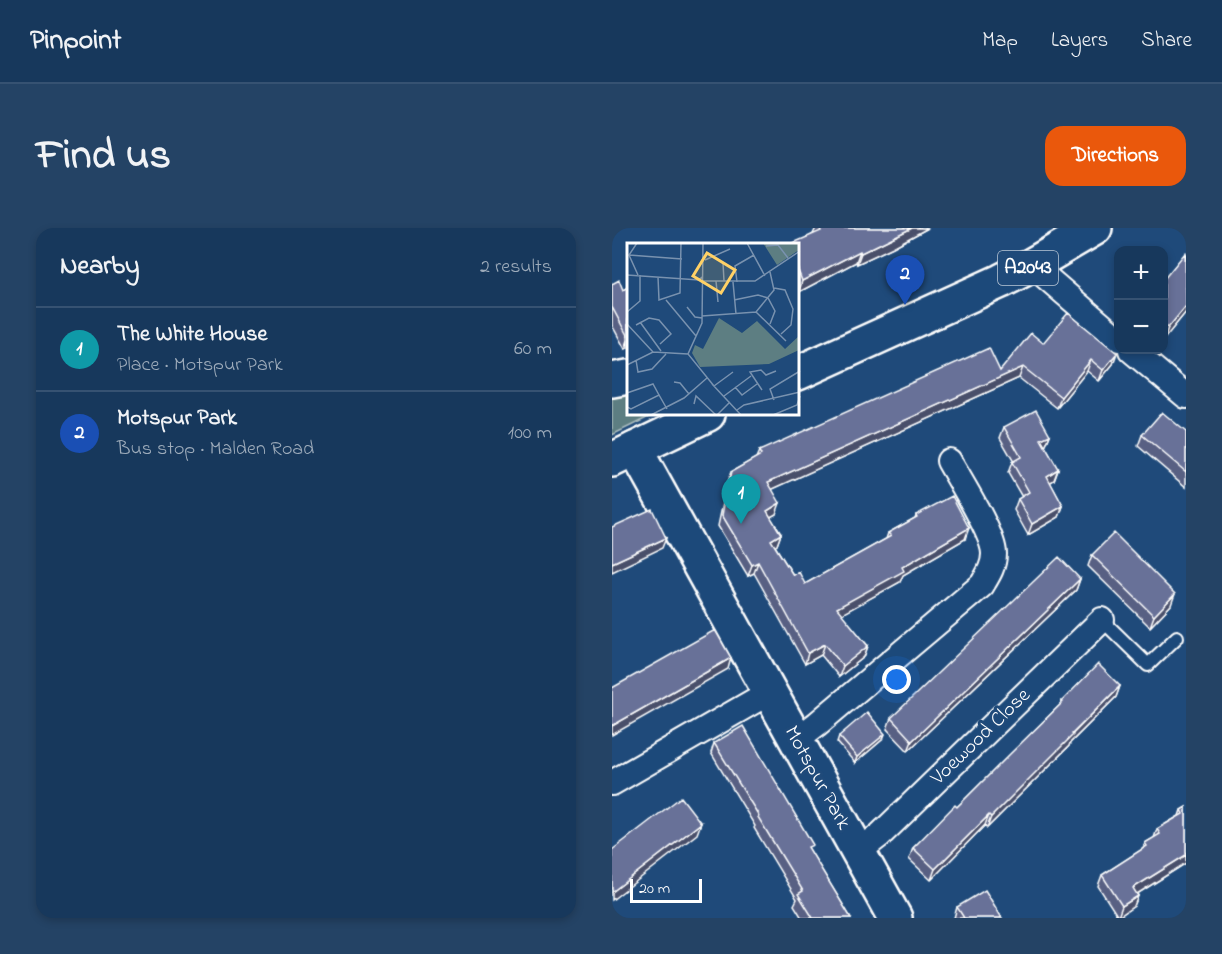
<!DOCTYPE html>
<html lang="en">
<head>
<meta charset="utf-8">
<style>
  :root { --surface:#17385c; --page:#244365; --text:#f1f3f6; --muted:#9eacbb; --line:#365272; --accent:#ea580c }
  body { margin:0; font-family:"Indie Flower",sans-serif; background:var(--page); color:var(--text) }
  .controls { position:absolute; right:18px; top:18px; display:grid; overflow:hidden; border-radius:12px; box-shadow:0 3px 9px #0003 }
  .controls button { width:54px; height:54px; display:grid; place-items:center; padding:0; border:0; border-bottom:2px solid var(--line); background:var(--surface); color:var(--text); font:30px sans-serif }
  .scale { position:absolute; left:18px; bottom:15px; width:72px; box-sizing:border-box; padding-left:6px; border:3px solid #fff; border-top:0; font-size:16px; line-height:21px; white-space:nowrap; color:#fff; -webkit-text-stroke:4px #1f4a7a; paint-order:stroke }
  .you { position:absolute; left:285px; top:452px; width:21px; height:21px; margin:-15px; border:4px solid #fff; border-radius:50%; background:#1a73e8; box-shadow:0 0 0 9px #1a73e833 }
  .badge { display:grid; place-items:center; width:39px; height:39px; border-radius:50%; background:var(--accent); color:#fff; font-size:20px; font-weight:700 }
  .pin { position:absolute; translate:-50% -50px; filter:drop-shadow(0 2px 3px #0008) }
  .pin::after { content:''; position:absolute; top:32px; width:21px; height:18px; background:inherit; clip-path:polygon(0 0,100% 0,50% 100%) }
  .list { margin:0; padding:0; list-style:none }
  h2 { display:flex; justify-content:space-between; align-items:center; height:78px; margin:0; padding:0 24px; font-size:26px }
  h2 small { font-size:20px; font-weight:400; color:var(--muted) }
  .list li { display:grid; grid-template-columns:39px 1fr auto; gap:18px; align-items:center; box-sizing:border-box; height:84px; padding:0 24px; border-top:2px solid var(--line) }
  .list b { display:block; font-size:22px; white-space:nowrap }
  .list p { margin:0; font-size:20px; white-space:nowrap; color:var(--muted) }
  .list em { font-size:20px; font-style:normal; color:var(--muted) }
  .map { position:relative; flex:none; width:574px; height:690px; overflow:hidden; border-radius:18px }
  header { display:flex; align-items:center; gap:36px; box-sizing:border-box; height:84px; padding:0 30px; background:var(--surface); border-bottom:2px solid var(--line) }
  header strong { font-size:28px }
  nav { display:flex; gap:33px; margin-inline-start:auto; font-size:21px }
  .intro { display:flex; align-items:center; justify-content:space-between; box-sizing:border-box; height:144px; padding:0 36px }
  h1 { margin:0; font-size:42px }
  .button { padding:15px 27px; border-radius:18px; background:var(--accent); color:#fff; font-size:21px; font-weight:700 }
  main { display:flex; gap:36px; padding:0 36px }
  aside { flex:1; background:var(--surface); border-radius:18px; box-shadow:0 3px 9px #0003 }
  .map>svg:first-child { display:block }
  .green { fill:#5d7e82; stroke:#aebec0; stroke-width:1.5 }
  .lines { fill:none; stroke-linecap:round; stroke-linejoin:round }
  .lane-casing { stroke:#fff; stroke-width:16 }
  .street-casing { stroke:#fff; stroke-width:28 }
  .secondary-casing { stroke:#fff; stroke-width:38 }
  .primary-casing { stroke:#fff; stroke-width:38 }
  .lane { stroke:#1f4a7a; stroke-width:12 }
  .street { stroke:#1f4a7a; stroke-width:24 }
  .secondary { stroke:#1f4a7a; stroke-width:33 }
  .primary { stroke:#1f4a7a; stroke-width:33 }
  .wall { fill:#596183; stroke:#fff; stroke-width:1.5 }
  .shaded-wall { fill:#494f6a; stroke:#fff; stroke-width:1.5 }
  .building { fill:#687198; stroke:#fff; stroke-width:1.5 }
  .labels { text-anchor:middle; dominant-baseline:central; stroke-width:6; stroke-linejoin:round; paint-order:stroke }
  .shield { fill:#1f4a7a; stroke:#bcc9d7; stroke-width:1.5 }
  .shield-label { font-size:20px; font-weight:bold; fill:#fff }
  .street-label { font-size:21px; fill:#fff; stroke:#1f4a7a }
  .inset-road { fill:none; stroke:#7992af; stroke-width:1.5 }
  .view { fill:#ffd166; fill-opacity:0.15; stroke:#ffd166; stroke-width:3 }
  .inset-edge { fill:none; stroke:#fff; stroke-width:3 }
</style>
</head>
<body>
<header>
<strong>Pinpoint</strong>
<nav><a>Map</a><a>Layers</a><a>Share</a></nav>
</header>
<div class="intro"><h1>Find us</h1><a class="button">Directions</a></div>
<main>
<aside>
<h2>Nearby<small>2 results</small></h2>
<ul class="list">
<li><span class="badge" style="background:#0f9aa8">1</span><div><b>The White House</b><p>Place · Motspur Park</p></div><em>60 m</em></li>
<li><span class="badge" style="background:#1a4fb4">2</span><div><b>Motspur Park</b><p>Bus stop · Malden Road</p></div><em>100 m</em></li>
</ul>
</aside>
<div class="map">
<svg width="574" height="690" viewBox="0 0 574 690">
  <rect width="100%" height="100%" fill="#1f4a7a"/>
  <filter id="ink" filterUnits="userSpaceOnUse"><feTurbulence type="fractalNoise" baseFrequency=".0167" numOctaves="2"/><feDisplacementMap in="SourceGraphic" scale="12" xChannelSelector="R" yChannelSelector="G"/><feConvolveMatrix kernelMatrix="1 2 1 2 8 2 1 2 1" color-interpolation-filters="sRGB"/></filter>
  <g filter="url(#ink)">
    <path class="green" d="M16,161V186H43L0,207V165Z"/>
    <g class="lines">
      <defs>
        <path id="lane" d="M490,392L536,437L565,409"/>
        <path id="street" d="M420,37L506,111
          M519,122L574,168
          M184,512L205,496L370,357C376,347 382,338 382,326C382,306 348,253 337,233
          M0,555L158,464
          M246,624L268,607L490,392"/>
        <path id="secondary" d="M0,152L16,149
          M23,221L283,690"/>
        <path id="primary" d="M186,145L389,53L420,37L483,0
          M0,232L96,186"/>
      </defs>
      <use href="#lane" class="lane-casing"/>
      <use href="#street" class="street-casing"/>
      <use href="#secondary" class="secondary-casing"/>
      <use href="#primary" class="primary-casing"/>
      <use href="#lane" class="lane"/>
      <use href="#street" class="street"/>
      <use href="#secondary" class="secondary"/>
      <use href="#primary" class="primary"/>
    </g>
    <path class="wall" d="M204,0H316L281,19L245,36L244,34L187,64L186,16L201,6Z
      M574,25V84L552,111V51Z
      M0,56L11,62L16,59V120L13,121L0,97Z
      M431,115L501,136L487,153L475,143L445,180L407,150L160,261L164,286L158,289L169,306L165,317L163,318L181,347L193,356L274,311L276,305L303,290L304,287L353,311L291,347L288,354L229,386L256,418L252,429L227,449L209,427L193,436L142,345L136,348L106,298L115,255L119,244L144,230L147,223L388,143Z
      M392,199L438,207L434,217L433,218L446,241L442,252L438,254L451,278L447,289L416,307L402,282L406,271L410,269L396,245L400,234H402L388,210Z
      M574,204V259L526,218L530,207Z
      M480,327L559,377L538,399L476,338Z
      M468,351L464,362L296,523L275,501L279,490Z
      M508,458L504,469L458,515L457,518L375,600L373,597L319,652L297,631L301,620L345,579L449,476L450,473Z
      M227,508L271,511L243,535L225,514Z
      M102,515L198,623L239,690H190L182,677L185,671L142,600L143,598L99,525Z
      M574,579V635L525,666L526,668L522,678L506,689L486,658L490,647L531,621L533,615L542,610L545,601L567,588L569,582Z
      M345,679L390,690H342Z"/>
    <path class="shaded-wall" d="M300,0H316L281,19L245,36L249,25Z
      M248,23L244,34L187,64L190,53Z
      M574,78V84L552,111L556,100Z
      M16,112V120L13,121Z
      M505,125L501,136L487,153L491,142Z
      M479,132L475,143L445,180L449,169Z
      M411,139L407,150L152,265L156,254Z
      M438,207L434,217L425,222L429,211Z
      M446,241L442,252L431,259L435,248Z
      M168,275L164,286L151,293L155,283Z
      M451,278L447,289L416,307L420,296Z
      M357,300L353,311L291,347L288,354L221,391L225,380L290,339Z
      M169,306L165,317L156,323L159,312Z
      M54,310L50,320L0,344V335Z
      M146,334L142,345L136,348L140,337Z
      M468,351L464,362L296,523L300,513Z
      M563,366L559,377L538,399L542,388Z
      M213,416L209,427L193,436L196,425Z
      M256,418L252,429L227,449L231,438Z
      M119,430L116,441L0,507V498Z
      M508,458L504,469L458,515L457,518L375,600L379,589Z
      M273,506L271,511L243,535L245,529Z
      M377,587L373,597L319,652L323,641Z
      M89,595L85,606L0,672V664Z
      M574,627V635L517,671L521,660Z
      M526,668L522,678L506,689L510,678Z"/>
    <path class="building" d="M207,0H300L249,25L248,23L190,53L186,42V16H179L209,3Z
      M573,25L574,78L556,100L552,96V51Z
      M7,52L11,62L16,59V109L0,79V56Z
      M456,85L505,125L491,142L479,132L449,169L411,139L156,254L168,275L155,283L169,306L159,312L181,347L187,344L193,356L279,308L276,305L305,289L304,287L340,268L357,300L290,339L292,343L225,380L256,418L231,438L213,416L196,425L146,334L140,337L110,287L119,244L149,227L147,223L377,120L388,143L419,105L431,115Z
      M424,182L438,207L429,211L446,241L435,248L451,278L420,296L406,271L417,264L400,234L409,229L392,199Z
      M550,184L574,204V244L530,207Z
      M40,281L54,310L0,335V299Z
      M502,305L563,366L542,388L480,327Z
      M447,329L468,351L300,513L279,490Z
      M103,402L119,430L0,498V460Z
      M486,436L508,458L460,506L461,507L379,589L377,587L323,641L301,620L343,577L345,579L398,526L451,474L450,473Z
      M255,484L273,506L245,529L227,508Z
      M131,498L201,617L196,619L239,690H201L186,666L191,663L146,589L147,588L102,515Z
      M69,569L89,595L0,664V622Z
      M574,579V627L521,660L526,668L510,678L490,647L535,618L533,615L548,606L545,601L571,586L569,582Z
      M373,662L390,690H352L345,679Z"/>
  </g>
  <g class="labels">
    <rect class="shield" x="386" y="23" width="60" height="34" rx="4.5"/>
    <g class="shield-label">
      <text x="416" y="40">A2043</text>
    </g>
    <g class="street-label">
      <text transform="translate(369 509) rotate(-44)">Voewood Close</text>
      <text transform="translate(205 550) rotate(61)">Motspur Park</text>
    </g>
  </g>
  <g transform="translate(15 15)">
    <rect width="172" height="172" fill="#1f4a7a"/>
    <path d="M136,0H172V7L150,22ZM92,75L115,90L130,78L158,106L172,93V107L142,121L73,124L65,110L68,102L76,106Z" fill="#5d7e82"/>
    <path class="inset-road" d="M10,0L2,12L11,32M76,0L75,80L61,111L87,143M120,0L138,33M139,3L151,2L161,15M2,12L55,16M78,17L103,6M96,20L97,38M0,32L72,37L75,34M31,34L32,57L53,50L54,0M75,38H128L173,8M89,38L91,59M106,39L109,71M110,39L108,23L127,12M147,45L158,47L166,66L164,82L154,91M39,57L69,93M107,57L131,52L141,55L148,68L143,81M60,64L68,74L75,75M0,69L13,58V32M129,69L147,47L143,29M75,73L129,69L159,98M13,79L34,108M0,81L26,109M9,82L22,75L32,77L44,91L33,101M9,117L11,129L25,126L39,111M0,122L26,109L61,111M47,139L53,140L62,151M85,141L114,172M87,143L106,129M108,144L115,152L130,141M135,147L123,129L134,127L139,132L149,128M0,150L26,141L32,152M97,153L124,133M147,157L143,146L173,128M67,161L69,153L89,172M0,164L4,166L32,152L40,166M110,167L117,162L173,149M24,172L57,155L80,135M90,172L103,159M146,172L170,162L173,153"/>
    <path class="view" d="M80,10L108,27L94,50L66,33Z"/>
    <rect width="172" height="172" class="inset-edge"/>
  </g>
</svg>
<div class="controls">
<button>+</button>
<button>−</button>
</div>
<div class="scale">20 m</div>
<div class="you"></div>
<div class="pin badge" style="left:129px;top:296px;background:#0f9aa8">1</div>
<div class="pin badge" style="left:293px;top:77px;background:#1a4fb4">2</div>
</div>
</main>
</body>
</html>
